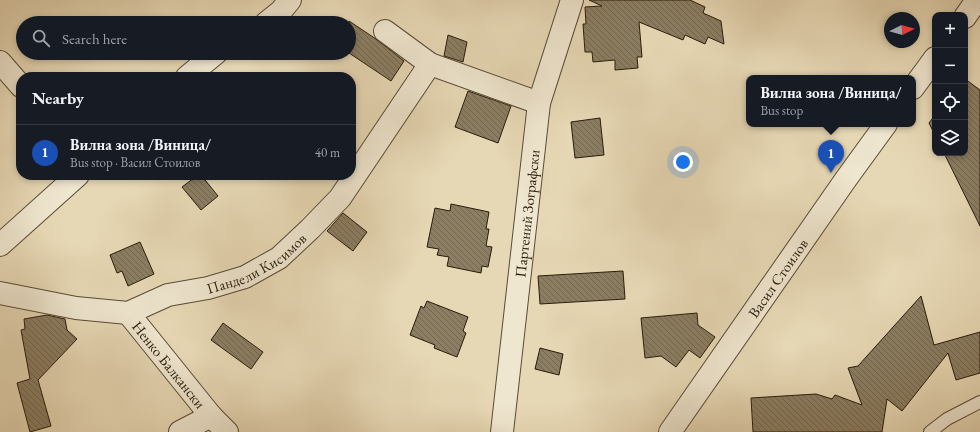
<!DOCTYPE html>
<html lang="en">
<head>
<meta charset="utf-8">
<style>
  :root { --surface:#171b24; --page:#20242c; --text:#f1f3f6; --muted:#9ea1a6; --line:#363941; --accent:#0f766e }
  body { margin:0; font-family:"EB Garamond",serif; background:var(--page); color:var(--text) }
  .controls { position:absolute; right:12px; top:12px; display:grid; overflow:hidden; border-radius:8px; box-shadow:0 2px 6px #0003 }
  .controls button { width:36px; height:36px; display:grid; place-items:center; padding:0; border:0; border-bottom:1px solid var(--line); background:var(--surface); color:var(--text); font:20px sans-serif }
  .compass { position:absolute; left:884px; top:12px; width:36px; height:36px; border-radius:50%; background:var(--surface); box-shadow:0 2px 6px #0003; rotate:85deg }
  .you { position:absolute; left:683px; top:162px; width:14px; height:14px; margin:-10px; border:3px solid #fff; border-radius:50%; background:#1a73e8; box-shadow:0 0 0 6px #1a73e833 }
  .badge { display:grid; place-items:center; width:26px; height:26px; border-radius:50%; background:var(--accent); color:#fff; font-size:13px; font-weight:700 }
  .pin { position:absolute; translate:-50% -33px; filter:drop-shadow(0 1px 2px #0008) }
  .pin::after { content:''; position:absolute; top:21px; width:14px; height:12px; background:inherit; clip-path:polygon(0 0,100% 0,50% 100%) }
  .popup { position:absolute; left:746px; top:75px; width:170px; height:52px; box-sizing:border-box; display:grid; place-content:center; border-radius:8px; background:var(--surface); filter:drop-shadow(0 1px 3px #0005); font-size:13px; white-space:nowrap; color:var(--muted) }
  .popup b { font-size:15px; color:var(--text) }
  .popup::after { content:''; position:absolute; left:50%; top:100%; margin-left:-8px; border:8px solid transparent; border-top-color:var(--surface) }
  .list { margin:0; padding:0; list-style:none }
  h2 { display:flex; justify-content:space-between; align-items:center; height:52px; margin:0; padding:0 16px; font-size:17px }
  h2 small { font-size:13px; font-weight:400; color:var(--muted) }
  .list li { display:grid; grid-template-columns:26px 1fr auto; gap:12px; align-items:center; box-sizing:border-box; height:56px; padding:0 16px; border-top:1px solid var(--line) }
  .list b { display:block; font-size:15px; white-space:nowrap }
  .list p { margin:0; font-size:13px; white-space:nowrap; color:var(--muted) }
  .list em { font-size:13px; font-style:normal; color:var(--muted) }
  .icon { flex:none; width:22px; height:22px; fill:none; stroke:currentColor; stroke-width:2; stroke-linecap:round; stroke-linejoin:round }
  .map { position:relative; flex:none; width:980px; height:432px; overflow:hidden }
  .search { position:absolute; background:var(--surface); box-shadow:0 2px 6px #0003; left:16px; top:16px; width:340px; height:44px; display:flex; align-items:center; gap:10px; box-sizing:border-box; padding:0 14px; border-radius:22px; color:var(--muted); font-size:15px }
  .panel { position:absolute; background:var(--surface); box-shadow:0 2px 6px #0003; left:16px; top:72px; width:340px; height:108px; border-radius:16px }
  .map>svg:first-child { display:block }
  .building { fill:url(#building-back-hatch); stroke:#281c0b }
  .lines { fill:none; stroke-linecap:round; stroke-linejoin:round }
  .service-casing { stroke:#584b36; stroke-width:14 }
  .minor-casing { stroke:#584b36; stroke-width:24 }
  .tertiary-casing { stroke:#584b36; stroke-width:24 }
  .service { stroke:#efe6cf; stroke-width:12 }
  .minor { stroke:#efe6cf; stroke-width:22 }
  .tertiary { stroke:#efe6cf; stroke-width:22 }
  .labels { text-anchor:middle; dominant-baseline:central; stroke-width:3; stroke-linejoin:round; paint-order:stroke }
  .street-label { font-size:15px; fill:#281c0b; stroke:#efe6cf }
</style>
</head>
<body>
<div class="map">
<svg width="980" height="432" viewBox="0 0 980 432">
  <defs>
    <pattern id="building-back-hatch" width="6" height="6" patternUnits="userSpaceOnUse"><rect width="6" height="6" fill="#8b7e63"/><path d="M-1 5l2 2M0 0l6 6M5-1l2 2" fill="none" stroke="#726650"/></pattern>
  </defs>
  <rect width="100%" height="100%" fill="#e7d8b5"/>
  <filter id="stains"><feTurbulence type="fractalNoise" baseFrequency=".005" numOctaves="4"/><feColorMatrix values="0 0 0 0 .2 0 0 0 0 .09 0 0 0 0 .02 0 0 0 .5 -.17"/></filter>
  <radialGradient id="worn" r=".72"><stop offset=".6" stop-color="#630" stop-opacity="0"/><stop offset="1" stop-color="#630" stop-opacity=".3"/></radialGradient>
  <path class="building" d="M589,0H690L705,7L703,13L721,21L724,44L708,37L705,44L685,35L683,40L639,22L642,57H637L638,68L615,70V60L593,62L592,52H585L583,24H586L585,7L602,6Z
    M349,21L376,39L404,61L391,81L349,53Z
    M448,35L467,42L463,62L444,56Z
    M965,79L980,90V226L944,153H965Z
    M468,91L511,106L498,143L455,127Z
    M935,115V135L929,123Z
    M600,118L604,155L575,158L571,122Z
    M198,175H201L218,196L201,210L182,187Z
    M451,204L489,212L486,229H489L486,246L492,247L488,267L482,266L481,273L447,266L449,257L437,255L439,249L427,247L435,208L450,211Z
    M343,213L367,232L353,251L327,231Z
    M140,242L154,274L128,286L122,271L117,273L110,255Z
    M623,271L625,299L540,304L538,276Z
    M921,296L934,345L980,332V373L956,380L948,353L902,411L887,399L882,432H753L751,398L816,394L832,399L835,395L862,405L848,368L858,366Z
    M427,301L468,317L463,331L466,333L457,357L434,348L435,345L410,335L421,306L424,308Z
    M697,313L698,325L715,337L700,358L689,350L676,367L661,356L645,358L641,318Z
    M47,315L65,319L67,330L77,339L38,380L51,426L30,432L17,383L30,379L21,330L25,329L24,319Z
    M223,323L263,352L251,369L211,340Z
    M540,348L563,354L559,375L535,369Z"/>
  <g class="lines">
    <defs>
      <path id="service" d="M930,432L947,419L980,402"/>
      <g id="minor">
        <path d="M266,23L281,11L290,0"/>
        <path d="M385,31L430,64L539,103"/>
        <path d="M0,62L21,86"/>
        <path d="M187,77L216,53"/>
        <path d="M0,245L78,175"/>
        <path id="s1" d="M0,293L76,308L128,313L168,295L208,288L245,277L279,258L310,229L340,198L430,64"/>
        <path id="s2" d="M128,313L211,416L227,432"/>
        <path d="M180,432L211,416"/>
        <path id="s3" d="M502,432L539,103L572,0"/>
      </g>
      <g id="tertiary">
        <path d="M965,17L977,0"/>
        <path d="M913,88L935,58"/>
        <path id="s4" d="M670,432L846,179L886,124"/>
      </g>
    </defs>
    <use href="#service" class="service-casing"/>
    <use href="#minor" class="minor-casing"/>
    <use href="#tertiary" class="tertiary-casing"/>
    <use href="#service" class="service"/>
    <use href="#minor" class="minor"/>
    <use href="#tertiary" class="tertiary"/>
  </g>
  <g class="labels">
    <g class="street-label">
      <text stroke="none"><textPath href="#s3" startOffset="220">Партений Зографски</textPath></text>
      <text stroke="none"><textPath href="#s1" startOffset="269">Пандели Кисимов</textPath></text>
      <text stroke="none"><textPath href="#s4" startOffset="188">Васил Стоилов</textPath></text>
      <text stroke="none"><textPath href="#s2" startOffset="66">Ненко Балкански</textPath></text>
    </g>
  </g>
  <rect width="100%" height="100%" filter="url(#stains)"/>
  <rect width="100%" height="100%" fill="url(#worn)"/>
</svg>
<div class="controls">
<button>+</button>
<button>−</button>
<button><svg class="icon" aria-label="locate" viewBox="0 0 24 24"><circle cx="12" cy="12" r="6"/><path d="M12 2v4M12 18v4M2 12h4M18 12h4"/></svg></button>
<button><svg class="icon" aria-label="layers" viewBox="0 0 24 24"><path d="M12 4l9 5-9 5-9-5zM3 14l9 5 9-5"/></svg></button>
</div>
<svg class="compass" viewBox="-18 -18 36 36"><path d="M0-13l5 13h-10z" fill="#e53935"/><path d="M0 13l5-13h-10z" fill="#9ea1a6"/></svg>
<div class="you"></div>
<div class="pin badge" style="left:831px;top:173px;background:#1a4fb4">1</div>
<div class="popup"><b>Вилна зона /Виница/</b>Bus stop</div>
<div class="search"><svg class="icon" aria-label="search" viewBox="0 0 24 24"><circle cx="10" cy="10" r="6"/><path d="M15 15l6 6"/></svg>Search here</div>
<section class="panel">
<h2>Nearby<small></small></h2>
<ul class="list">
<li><span class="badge" style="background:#1a4fb4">1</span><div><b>Вилна зона /Виница/</b><p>Bus stop · Васил Стоилов</p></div><em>40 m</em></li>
</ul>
</section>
</div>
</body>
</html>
